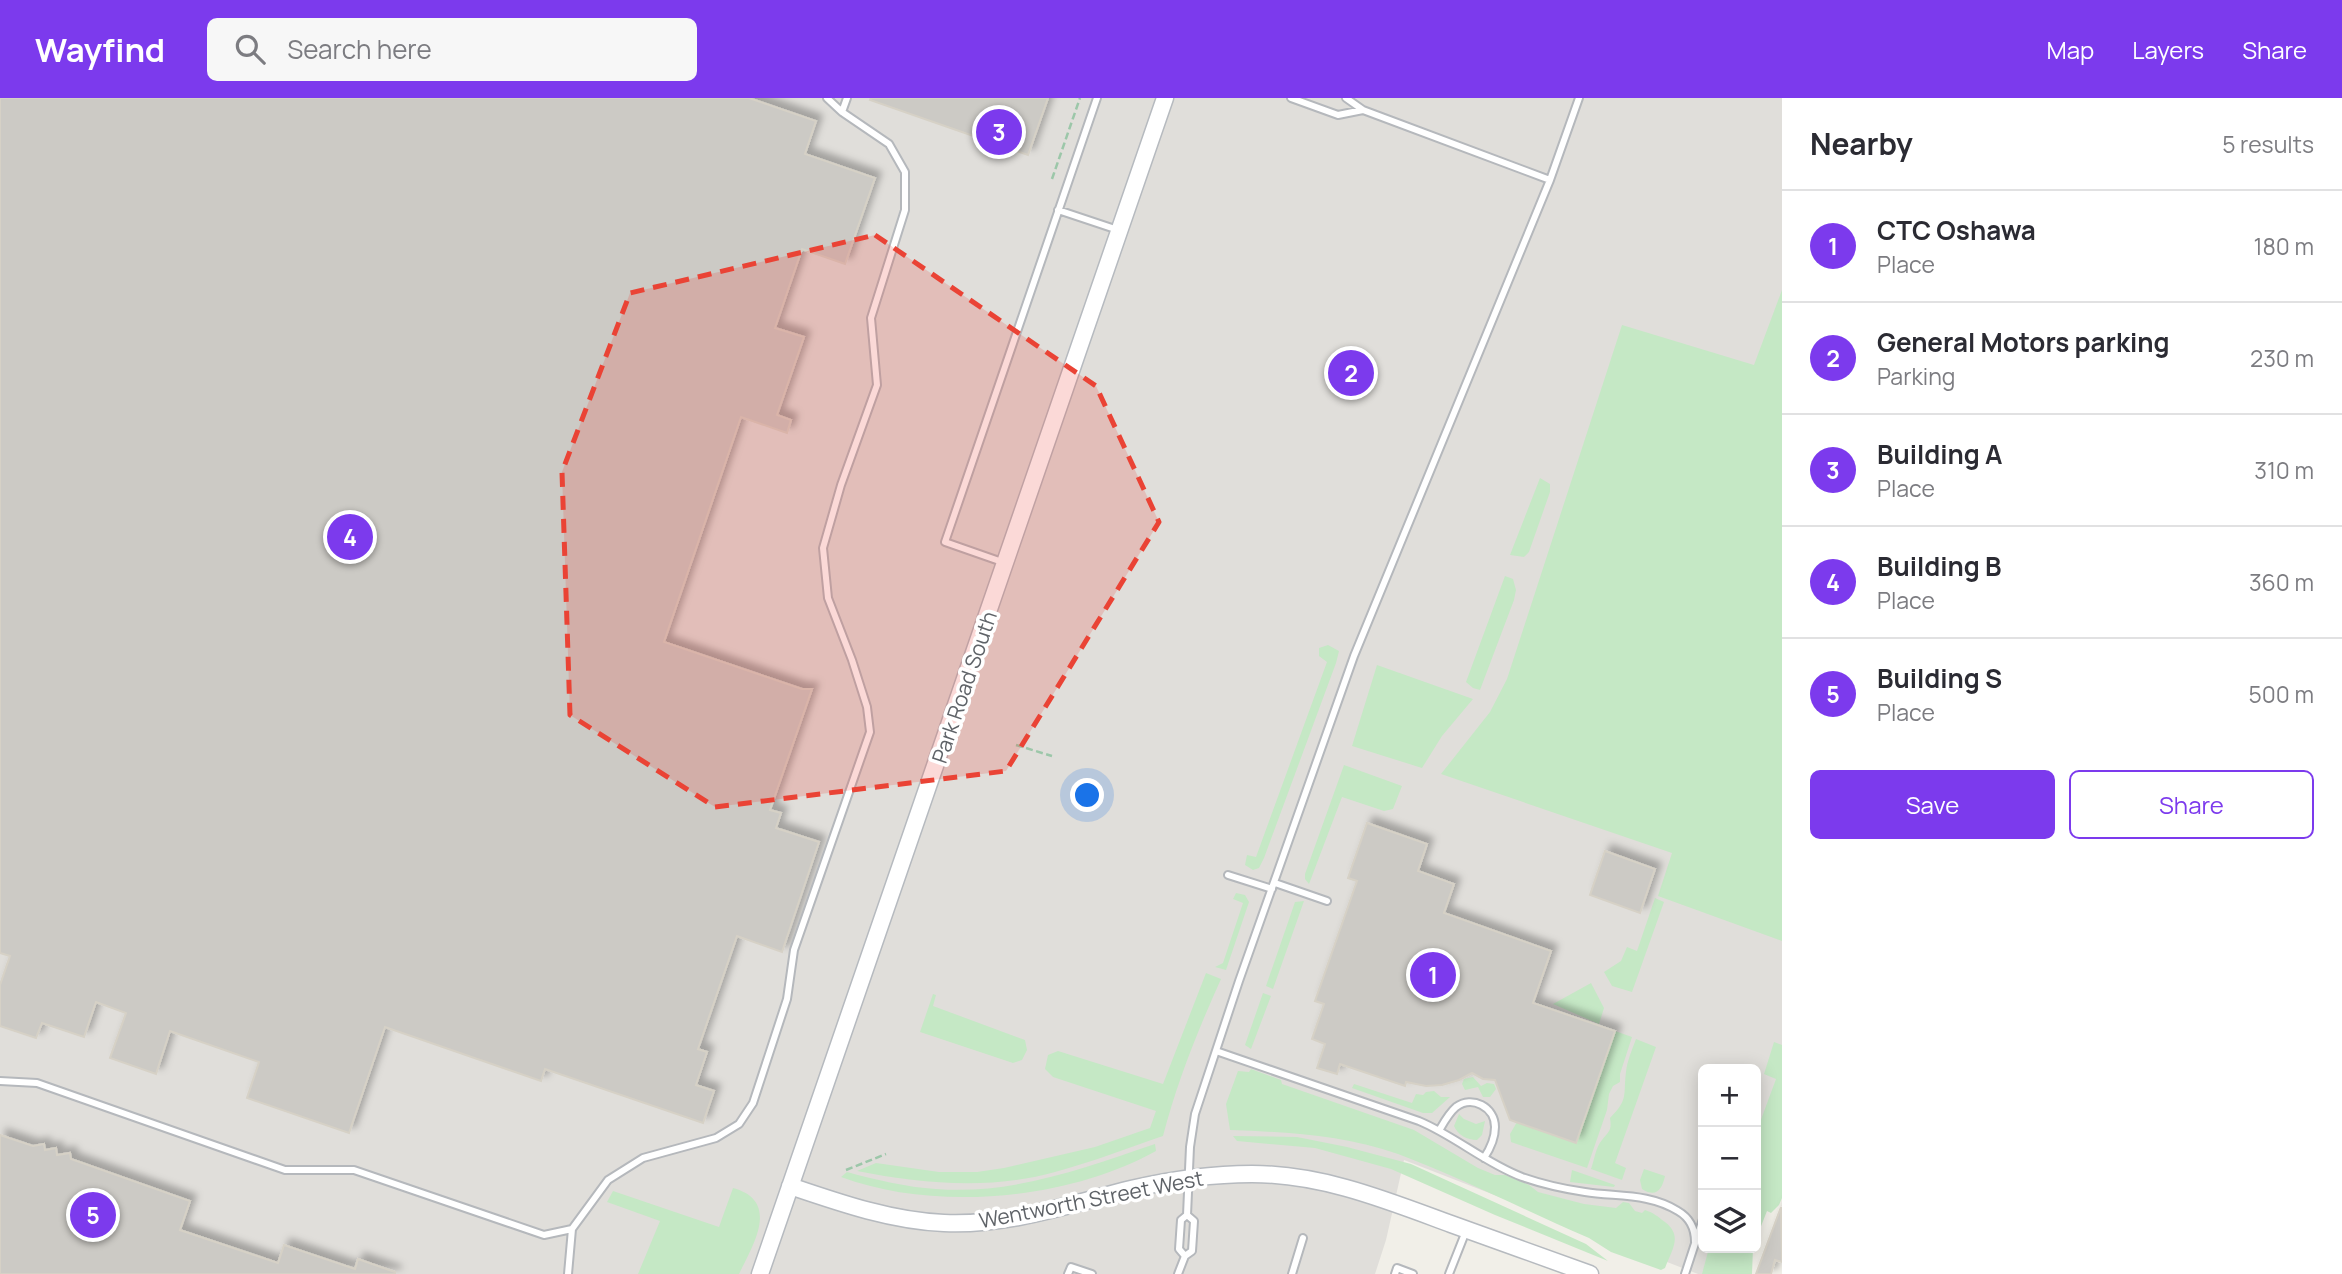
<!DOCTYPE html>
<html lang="en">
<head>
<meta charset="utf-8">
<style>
  :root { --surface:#fff; --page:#f7f7f7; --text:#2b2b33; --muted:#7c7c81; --line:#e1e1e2; --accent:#7c3aed }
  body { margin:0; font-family:Manrope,sans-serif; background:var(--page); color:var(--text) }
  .controls { position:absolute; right:21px; bottom:21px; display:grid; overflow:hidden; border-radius:10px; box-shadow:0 4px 18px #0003 }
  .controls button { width:63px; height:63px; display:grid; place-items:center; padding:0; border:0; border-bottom:2px solid var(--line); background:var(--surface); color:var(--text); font:35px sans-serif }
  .you { position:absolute; left:1088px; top:698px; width:24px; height:24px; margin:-18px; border:5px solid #fff; border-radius:50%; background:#1a73e8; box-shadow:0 0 0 10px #1a73e833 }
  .badge { display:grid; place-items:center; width:46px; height:46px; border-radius:50%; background:var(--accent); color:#fff; font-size:23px; font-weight:700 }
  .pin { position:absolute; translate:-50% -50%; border:4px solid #fff; box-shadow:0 2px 7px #0006 }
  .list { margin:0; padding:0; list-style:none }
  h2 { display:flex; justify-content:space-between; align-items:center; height:91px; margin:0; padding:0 28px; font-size:30px }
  h2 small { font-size:23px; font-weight:400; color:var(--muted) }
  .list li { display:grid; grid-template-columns:46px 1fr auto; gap:21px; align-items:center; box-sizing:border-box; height:112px; padding:0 28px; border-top:2px solid var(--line) }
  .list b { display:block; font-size:26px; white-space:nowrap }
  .list p { margin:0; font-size:23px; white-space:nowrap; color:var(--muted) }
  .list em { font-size:23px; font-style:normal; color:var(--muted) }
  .actions { display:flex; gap:14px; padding:21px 28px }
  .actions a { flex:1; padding:16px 0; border:2px solid var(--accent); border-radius:10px; text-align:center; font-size:24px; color:var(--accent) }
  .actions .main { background:var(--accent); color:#fff }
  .icon { flex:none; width:38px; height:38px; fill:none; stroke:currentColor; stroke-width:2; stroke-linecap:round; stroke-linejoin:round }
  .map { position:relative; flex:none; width:1782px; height:1176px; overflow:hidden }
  header { display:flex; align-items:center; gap:42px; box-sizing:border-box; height:98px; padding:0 35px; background:var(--accent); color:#fff }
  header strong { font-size:33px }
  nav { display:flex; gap:38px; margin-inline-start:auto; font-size:24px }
  .search { width:490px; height:63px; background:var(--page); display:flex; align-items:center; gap:18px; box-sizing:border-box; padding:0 24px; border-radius:10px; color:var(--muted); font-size:26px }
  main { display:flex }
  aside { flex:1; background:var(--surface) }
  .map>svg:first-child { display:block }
  .industrial { fill:#e0deda }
  .green { fill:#c5e8c5 }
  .building { fill:#cccac5; stroke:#d6d1c6; stroke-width:2; filter:url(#shadow) }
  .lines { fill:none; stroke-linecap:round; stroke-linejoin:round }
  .lane-casing { stroke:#b5b8bc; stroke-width:10 }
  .secondary-casing { stroke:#b6babf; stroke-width:19 }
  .path { stroke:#9cc7a9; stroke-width:2.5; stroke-dasharray:7 3.5; stroke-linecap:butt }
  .lane { stroke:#fff; stroke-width:6 }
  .secondary { stroke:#fff; stroke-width:16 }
  .marked { fill:#ea4335; fill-opacity:0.2; stroke:#ea4335; stroke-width:5; stroke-dasharray:14 9; stroke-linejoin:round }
  .labels { text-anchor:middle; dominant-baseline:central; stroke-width:7; stroke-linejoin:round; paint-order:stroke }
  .street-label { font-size:21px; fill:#5f6368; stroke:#fff }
</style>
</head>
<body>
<header>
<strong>Wayfind</strong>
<div class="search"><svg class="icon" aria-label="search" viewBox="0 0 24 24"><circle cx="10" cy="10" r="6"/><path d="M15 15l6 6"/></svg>Search here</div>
<nav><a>Map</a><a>Layers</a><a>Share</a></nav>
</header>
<main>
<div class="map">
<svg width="1782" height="1176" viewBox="0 0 1782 1176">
  <defs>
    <filter id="shadow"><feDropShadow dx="6" dy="-6" stdDeviation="3.5" flood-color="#0004"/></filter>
  </defs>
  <rect width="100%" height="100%" fill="#f1efe8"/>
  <path class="industrial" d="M0,0H1782V974L1756,1045V971H1703V1150H1717L1708,1176H1698L1404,1062L1386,1142L1375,1176H0Z"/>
  <path class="green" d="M1782,192V843L1658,798L1672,755L1441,676L1490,614L1507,581L1622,227L1754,267Z
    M1540,380L1550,386V394L1529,454L1524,459L1510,457Z
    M1505,478L1513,481L1516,492L1514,502L1480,592L1473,590L1466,584Z
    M1328,547L1339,553L1336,565L1264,760L1259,770L1253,772L1245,767L1247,757L1256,759L1327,564L1319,558V550Z
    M1377,567L1473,601L1442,638L1422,670L1352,648Z
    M1344,667L1402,688L1393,711L1384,713L1342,699L1309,786L1305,781V776Z
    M1236,795L1245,797L1249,804L1226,872L1215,869L1223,865L1243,805L1233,801Z
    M1655,800L1664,804L1632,894L1612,888L1604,874L1621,863L1627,849L1637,853Z
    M1304,803L1273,891L1266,888L1295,804Z
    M1206,875L1221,881C1198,932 1177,984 1163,1038C1128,1050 1092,1064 1055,1074C991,1092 922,1086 857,1073L876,1065L939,1074H977L1004,1070L1095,1049L1150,1030L1156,1013L1053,979L1045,971L1048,957L1058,953L1163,986Z
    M1591,885L1604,910L1599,926L1553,906Z
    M1263,895L1271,898L1251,951L1245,947Z
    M933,896L936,897L933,908L1025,942L1027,952L1022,962L1013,965L920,934Z
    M1615,933L1632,939L1620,976V984L1613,988L1609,996L1607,1012L1587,1070L1511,1044L1510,1036L1517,1024Z
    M1636,941L1656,949L1615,1065L1626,1070L1622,1082L1591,1071C1594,1063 1596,1048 1602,1042C1609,1033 1612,1033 1610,1020C1629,1001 1623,997 1626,974C1627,963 1632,952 1636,941Z
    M1774,944L1782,947V1100L1779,1107L1771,1115L1767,1113L1756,1141V1028L1759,1027L1776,981L1764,976Z
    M1251,971L1281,982L1282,986L1414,1032L1478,1070L1495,1077H1505L1529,1087L1538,1094L1584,1106L1616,1110L1623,1104L1629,1105L1635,1113L1642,1115L1645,1112C1654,1115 1657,1118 1665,1124C1683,1138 1672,1151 1665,1170L1661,1172L1611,1154L1589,1140C1526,1113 1462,1080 1398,1056C1344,1037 1287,1034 1230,1032L1226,1006L1238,973L1249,974Z
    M1473,979L1481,988L1487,985L1494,986L1496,991L1490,999H1483L1478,989L1465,992L1462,986L1464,981Z
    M1354,986L1412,1005L1416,996L1423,997L1426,994L1434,993L1441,999H1450L1432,1015H1423L1352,990Z
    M1459,1016L1464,1021L1476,1026L1485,1023L1482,1037L1477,1042C1467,1042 1458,1037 1454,1028Z
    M1233,1038L1297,1039L1347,1049L1411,1066L1586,1146L1608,1163L1495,1117L1391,1071L1315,1050L1237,1043Z
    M1155,1046L1156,1053C1068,1102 935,1114 841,1079L847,1074C876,1082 906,1089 936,1091C1013,1097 1084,1070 1155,1046Z
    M1644,1071L1665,1078C1662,1092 1656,1100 1642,1091L1640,1082Z
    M1572,1072L1615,1087L1614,1089L1570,1084Z
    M733,1090C781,1103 753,1147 739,1176H638L660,1123L607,1104L613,1093L719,1129Z
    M1709,1150H1753L1752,1176H1702Z"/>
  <path class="building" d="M0,0H749L816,23L805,56L875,80L845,166L802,151L775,230L804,239L777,317L791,322L787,335L741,319L664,544L802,591H812L770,712L781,715L776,730L819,744L782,854L737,838L698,951L707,954L696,987L714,993L703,1025L545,971L541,983L385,929L349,1035L247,1000L259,964L170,933L156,976L110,960L126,915L96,904L84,939L42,925L36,940L0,928V887L10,858L0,855Z
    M871,0H1048L1028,57L870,2Z
    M1367,725L1427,746L1418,773L1454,786L1444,815L1551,853L1533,905L1615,933L1576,1045L1510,1022L1495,982L1483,981L1472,975L1459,982L1442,987L1426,988L1406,984L1405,988L1340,966L1337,976L1317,970L1325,946L1312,941L1324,906L1315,903L1357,783L1348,780Z
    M1605,753L1655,771L1640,815L1590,797Z
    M0,1037L33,1048L44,1046L45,1052L56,1050L57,1057L70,1055L71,1061L190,1103L180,1132L278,1165L284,1147L355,1171L358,1161L395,1174V1176H0Z
    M1781,1109L1782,1164L1775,1162L1771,1176H1756Z"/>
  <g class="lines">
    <defs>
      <path id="lane" d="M827,0L842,14L847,0
        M1291,0L1338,17L1363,12
        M1346,0L1363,12L1550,82
        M1058,112L1118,132
        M1005,465L945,444L1097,0
        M1228,777L1272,791
        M1275,785L1327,803
        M1216,953L1419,1023C1455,1038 1485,1065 1522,1079C1542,1086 1564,1091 1585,1094C1617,1099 1649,1095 1678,1113C1690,1120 1695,1130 1695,1144
        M0,983L37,985L285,1072H354L544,1137L572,1131L608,1082L643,1060L716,1040L739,1026L753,1005L787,901L794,852L870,634L867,609L852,562L828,500L823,450L841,387L877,287L871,220L905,112V74L889,46L842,14
        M1440,1031C1444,1024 1449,1015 1456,1009C1472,997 1495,1009 1495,1029C1495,1040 1490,1051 1484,1060
        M1187,1117L1190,1049L1195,1016L1239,883L1354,558L1550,82L1579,0
        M568,1176L572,1131
        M1068,1176L1071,1169L1092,1176
        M1178,1176L1185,1158L1192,1153L1194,1123L1187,1117L1181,1122L1179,1151L1185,1158
        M1292,1176L1303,1140
        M1395,1176L1397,1170L1413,1176
        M1449,1176L1466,1133
        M1685,1176L1703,1121"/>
      <path id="secondary" d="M790,1088C840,1105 892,1123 944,1125C1009,1128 1070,1106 1131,1091C1170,1082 1211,1076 1252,1076C1322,1076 1386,1102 1451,1126C1497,1143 1544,1159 1590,1176
        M760,1176L1165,0"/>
    </defs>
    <use href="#lane" class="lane-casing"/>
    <use href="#secondary" class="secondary-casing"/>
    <path class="path" d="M1052,81L1080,0
      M1016,647L1052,658
      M846,1072L886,1056"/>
    <use href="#lane" class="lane"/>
    <use href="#secondary" class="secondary"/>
  </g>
  <path class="marked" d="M875,137L1096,288L1159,424L1006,673L715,709L570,617L562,374L630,195Z"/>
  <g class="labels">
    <g class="street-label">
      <text transform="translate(964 589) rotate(-71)">Park Road South</text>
      <text transform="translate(1091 1101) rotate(-11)">Wentworth Street West</text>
    </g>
  </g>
</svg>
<div class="controls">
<button>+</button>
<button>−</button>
<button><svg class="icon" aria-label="layers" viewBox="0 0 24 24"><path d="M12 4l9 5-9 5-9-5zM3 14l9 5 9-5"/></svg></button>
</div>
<div class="you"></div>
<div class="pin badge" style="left:1433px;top:877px">1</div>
<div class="pin badge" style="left:1351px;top:275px">2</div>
<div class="pin badge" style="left:999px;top:34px">3</div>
<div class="pin badge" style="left:350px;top:439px">4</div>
<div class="pin badge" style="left:93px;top:1117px">5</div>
</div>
<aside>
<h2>Nearby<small>5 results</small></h2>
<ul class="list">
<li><span class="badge">1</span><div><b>CTC Oshawa</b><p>Place</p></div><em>180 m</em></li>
<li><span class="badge">2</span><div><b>General Motors parking</b><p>Parking</p></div><em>230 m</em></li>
<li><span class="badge">3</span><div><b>Building A</b><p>Place</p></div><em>310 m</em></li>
<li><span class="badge">4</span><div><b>Building B</b><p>Place</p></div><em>360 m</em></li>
<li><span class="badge">5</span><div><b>Building S</b><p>Place</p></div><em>500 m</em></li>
</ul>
<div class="actions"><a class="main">Save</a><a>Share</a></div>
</aside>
</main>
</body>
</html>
